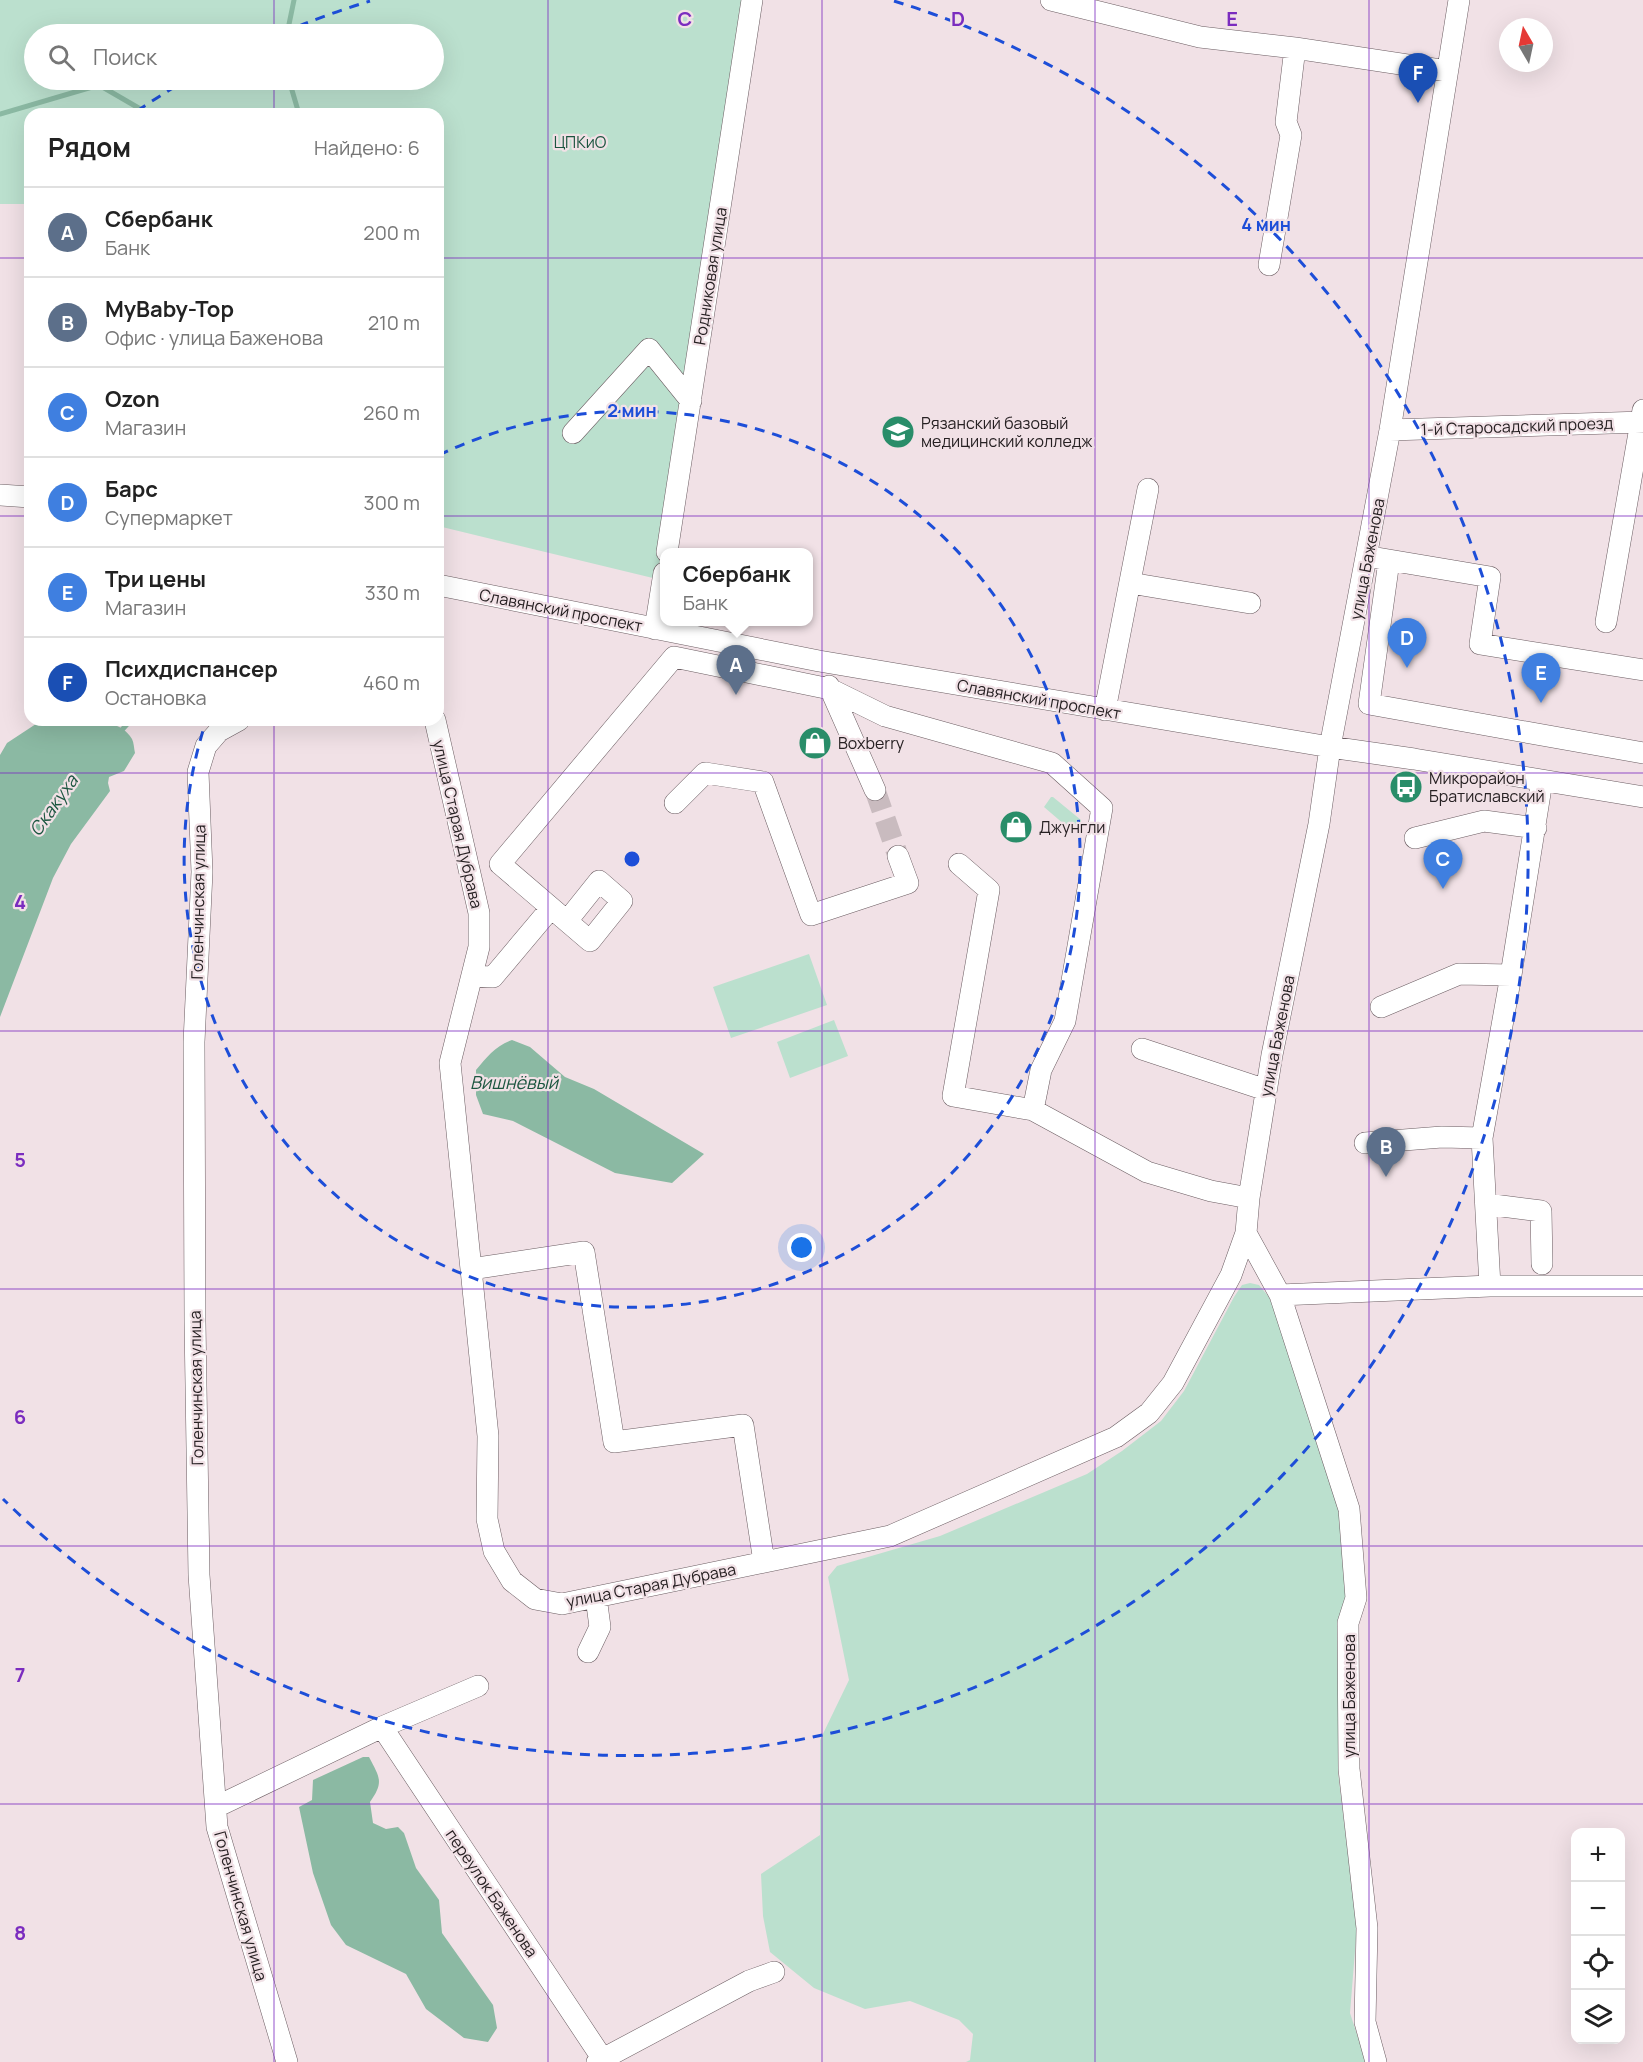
<!DOCTYPE html>
<html lang="ru">
<head>
<meta charset="utf-8">
<style>
  :root { --surface:#fff; --page:#f6f6f6; --text:#222; --muted:#767676; --line:#e0e0e0; --accent:#0f766e }
  body { margin:0; font-family:Manrope,sans-serif; background:var(--page); color:var(--text) }
  .controls { position:absolute; right:18px; bottom:18px; display:grid; overflow:hidden; border-radius:12px; box-shadow:0 6px 24px #0002 }
  .controls button { width:54px; height:54px; display:grid; place-items:center; padding:0; border:0; border-bottom:2px solid var(--line); background:var(--surface); color:var(--text); font:30px sans-serif }
  .compass { position:absolute; left:1499px; top:18px; width:54px; height:54px; border-radius:50%; background:var(--surface); box-shadow:0 6px 24px #0002; rotate:351deg }
  .you { position:absolute; left:802px; top:1248px; width:21px; height:21px; margin:-15px; border:4px solid #fff; border-radius:50%; background:#1a73e8; box-shadow:0 0 0 9px #1a73e833 }
  .badge { display:grid; place-items:center; width:39px; height:39px; border-radius:50%; background:var(--accent); color:#fff; font-size:20px; font-weight:700 }
  .pin { position:absolute; translate:-50% -50px; filter:drop-shadow(0 2px 3px #0008) }
  .pin::after { content:''; position:absolute; top:32px; width:21px; height:18px; background:inherit; clip-path:polygon(0 0,100% 0,50% 100%) }
  .popup { position:absolute; left:660px; top:548px; width:153px; height:78px; box-sizing:border-box; display:grid; place-content:center; border-radius:12px; background:var(--surface); filter:drop-shadow(0 2px 4px #0005); font-size:20px; white-space:nowrap; color:var(--muted) }
  .popup b { font-size:22px; color:var(--text) }
  .popup::after { content:''; position:absolute; left:50%; top:100%; margin-left:-12px; border:12px solid transparent; border-top-color:var(--surface) }
  .list { margin:0; padding:0; list-style:none }
  h2 { display:flex; justify-content:space-between; align-items:center; height:78px; margin:0; padding:0 24px; font-size:26px }
  h2 small { font-size:20px; font-weight:400; color:var(--muted) }
  .list li { display:grid; grid-template-columns:39px 1fr auto; gap:18px; align-items:center; box-sizing:border-box; height:90px; padding:0 24px; border-top:2px solid var(--line) }
  .list b { display:block; font-size:22px; white-space:nowrap }
  .list p { margin:0; font-size:20px; white-space:nowrap; color:var(--muted) }
  .list em { font-size:20px; font-style:normal; color:var(--muted) }
  .icon { flex:none; width:33px; height:33px; fill:none; stroke:currentColor; stroke-width:2; stroke-linecap:round; stroke-linejoin:round }
  .map { position:relative; flex:none; width:1643px; height:2062px; overflow:hidden }
  .search { position:absolute; background:var(--surface); box-shadow:0 6px 24px #0002; left:24px; top:24px; width:420px; height:66px; display:flex; align-items:center; gap:15px; box-sizing:border-box; padding:0 21px; border-radius:33px; color:var(--muted); font-size:22px }
  .panel { position:absolute; background:var(--surface); box-shadow:0 6px 24px #0002; left:24px; top:108px; width:420px; height:618px; border-radius:18px }
  .map>svg:first-child { display:block }
  .green { fill:#bbe0ce; fill-rule:evenodd }
  .water { fill:#8bb9a3 }
  .lines { fill:none; stroke-linecap:round; stroke-linejoin:round }
  .stream { stroke:#8bb9a3; stroke-width:5 }
  .minor-tunnel { stroke:#c9bbbf; stroke-width:21; stroke-dasharray:21 10; stroke-linecap:butt }
  .minor-casing { stroke:#6b5d62; stroke-width:22 }
  .minor { stroke:#fff; stroke-width:21 }
  .grid { fill:none; stroke:#7b2cbf; stroke-width:1.5; stroke-opacity:0.55 }
  .ring { fill:none; stroke:#1d4ed8; stroke-width:3; stroke-dasharray:10 8 }
  .labels { text-anchor:middle; dominant-baseline:central; stroke-width:4.5; stroke-linejoin:round; paint-order:stroke }
  .park-label { font-size:16px; fill:#1b553f; stroke:#f1e1e6 }
  .street-label { font-size:16px; fill:#272123; stroke:#f1e1e6 }
  .poi-label { font-size:16px; fill:#272123; stroke:#f1e1e6; text-anchor:start }
  .water-label { font-size:18px; font-style:italic; fill:#1c5640; stroke:#f1e1e6 }
  .grid-label { font-size:20px; text-anchor:middle; font-weight:bold; fill:#7b2cbf; stroke:#f1e1e6; stroke-width:4.5; stroke-linejoin:round; paint-order:stroke }
  .centre { fill:#1d4ed8; stroke:#f1e1e6; stroke-width:3 }
  .ring-label { font-size:18px; text-anchor:middle; font-weight:bold; fill:#1d4ed8; stroke:#f1e1e6; stroke-width:4.5; stroke-linejoin:round; paint-order:stroke }
</style>
</head>
<body>
<div class="map">
<svg width="1643" height="2062" viewBox="0 0 1643 2062">
  <rect width="100%" height="100%" fill="#f1e1e6"/>
  <path class="green" d="M0,0H745L657,579L438,526V114H30V204H0ZM34,34H434V80H34Z
    M1051,797H1053L1081,820V823L1072,831L1044,807Z
    M809,954L827,1005L731,1038L713,987Z
    M834,1020L848,1056L790,1078L777,1042Z
    M1250,1283L1259,1285L1269,1297L1291,1352L1340,1509L1348,1599L1339,1623L1338,1772L1357,1926L1350,2013L1366,2062H966L970,2060L973,2034L959,2020L910,2001L865,2009L814,1988L770,1952L763,1916L761,1874L820,1835V1740L849,1680L828,1577L837,1566L940,1536L1087,1474L1122,1451L1161,1421L1184,1391L1234,1297L1242,1285Z"/>
  <path class="water" d="M42,720C67,720 118,713 132,739C134,743 134,749 135,753L124,771L109,777L108,783L110,791L71,844L53,878L0,1017V755L7,743Z
    M512,1040L530,1047L565,1077L594,1089L704,1154L672,1183L615,1173L513,1121L483,1114L476,1095V1070C487,1057 495,1046 512,1040Z
    M363,1757H369C380,1778 384,1782 370,1802L373,1823L386,1829L398,1827L404,1833L416,1868L439,1900L442,1933L493,2005L497,2028L488,2042L464,2038L426,2009L406,1974L346,1945L331,1925L313,1873L299,1807L312,1800L313,1780Z"/>
  <g class="lines">
    <path class="stream" d="M287,34L294,0
      M289,80L299,114
      M0,114L99,85L149,114
      M119,733L131,720"/>
    <path class="minor-tunnel" d="M875,790L898,856"/>
    <defs>
      <path id="minor" d="M1051,0L1200,37L1295,48L1447,71
        M1269,265L1291,135L1286,122L1295,48
        M1390,430L1643,422
        M573,433L649,349L691,401
        M0,495L30,497
        M667,552L752,0
        M1377,558L1490,577L1480,644L1643,670
        M1389,561L1369,704L1643,753
        M1130,583L1250,603
        M438,585L819,661L1330,747L1414,759L1643,797
        M1606,622L1643,410
        M655,629L664,573
        M829,686L875,790
        M1105,710L1148,489
        M239,720L219,731L206,746L198,772L202,872L194,1042L195,1322L199,1575L217,1827L287,2062
        M435,720L479,913V947L450,1063L488,1436L487,1519L494,1551L512,1581L535,1599L562,1604L890,1536L1116,1437L1149,1413L1173,1383L1231,1275L1246,1233
        M675,803L705,773L763,782L811,915L908,883L898,856
        M1415,838L1484,821L1536,828
        M567,921L599,881L622,901L590,941L500,864L674,657L830,689L885,716L1052,763L1102,808L1065,1021L1041,1070L1033,1110L953,1096L989,890L959,864
        M472,976L493,977L551,908
        M1381,1007L1459,974L1511,975
        M1142,1049L1266,1090
        M1033,1110L1147,1172L1211,1191L1249,1198
        M1365,1143L1442,1137L1482,1138
        M1486,1204L1541,1211L1542,1264
        M471,1269L584,1252L614,1442L743,1425L764,1562
        M1490,1286L1482,1138L1511,975L1542,781
        M1280,1295L1490,1286H1643
        M588,1652L600,1627L596,1597
        M382,1727L602,2058
        M216,1807L382,1727L478,1686
        M597,2062L749,1981L774,1972
        M1376,2062L1365,2022L1367,1928L1349,1769L1348,1623L1356,1598L1349,1509L1280,1295L1246,1233L1249,1198L1272,1055L1319,824L1330,747L1390,430L1459,0"/>
    </defs>
    <use href="#minor" class="minor-casing"/>
    <use href="#minor" class="minor"/>
  </g>
  <path class="grid" d="M274,0V34M548,0V2062M822,0V2062M1095,0V2062M1369,0V2062M274,80V114M0,258H30M438,258H1643M0,516H30M438,516H1643M274,720V2062M0,773H1643M0,1031H1643M0,1289H1643M0,1546H1643M0,1804H1643"/>
  <g class="ring">
    <path d="M439 455A448 448 0 1 1 206 721"/>
    <path d="M137 111A897 897 0 0 1 183 82M282 33A897 897 0 0 1 370 1M894 1A897 897 0 1 1 3 1499"/>
  </g>
  <defs>
    <symbol id="university-disc" viewBox="-11 -11 22 22"><circle r="9.5" fill="#298d69" stroke="#f1e1e6"/><path d="M0-5L7-2L0 1L-7-2ZM-4 1L0 2.5L4 1V4Q0 6-4 4Z" fill="#fff"/></symbol>
    <symbol id="shop-disc" viewBox="-11 -11 22 22"><circle r="9.5" fill="#298d69" stroke="#f1e1e6"/><path d="M-5-2.5h2.3a2.7 3.5 0 0 1 5.4 0H5L5.5 6h-11ZM-1.5-2.5h3a1.5 2.3 0 0 0-3 0Z" fill="#fff"/></symbol>
    <symbol id="bus-disc" viewBox="-11 -11 22 22"><circle r="9.5" fill="#298d69" stroke="#f1e1e6"/><path d="M-5-6H5V4H4V6H2V4H-2V6H-4V4H-5ZM-3.5-4V0h7V-4ZM-3.5 1.2v1.5H-2V1.2ZM2 1.2v1.5H3.5V1.2Z" fill="#fff"/></symbol>
  </defs>
  <g fill-rule="evenodd">
    <use href="#university-disc" x="879" y="413" width="38" height="38"/>
    <use href="#shop-disc" x="796" y="724" width="38" height="38"/>
    <use href="#bus-disc" x="1387" y="768" width="38" height="38"/>
    <use href="#shop-disc" x="997" y="808" width="38" height="38"/>
  </g>
  <g class="labels">
    <g class="park-label">
      <text x="580" y="142">ЦПКиО</text>
    </g>
    <g class="street-label">
      <text transform="translate(710 276) rotate(-81)">Родниковая улица</text>
      <text transform="translate(1517 426) rotate(-2)">1-й Старосадский проезд</text>
      <text transform="translate(1367 559) rotate(-79)">улица Баженова</text>
      <text transform="translate(561 610) rotate(11)">Славянский проспект</text>
      <text transform="translate(1039 699) rotate(10)">Славянский проспект</text>
      <text transform="translate(458 824) rotate(77)">улица Старая Дубрава</text>
      <text transform="translate(198 902) rotate(-89)">Голенчинская улица</text>
      <text transform="translate(1277 1036) rotate(-79)">улица Баженова</text>
      <text transform="translate(196 1388) rotate(-91)">Голенчинская улица</text>
      <text transform="translate(651 1585) rotate(-11)">улица Старая Дубрава</text>
      <text transform="translate(1349 1696) rotate(-90)">улица Баженова</text>
      <text transform="translate(492 1893) rotate(56)">переулок Баженова</text>
      <text transform="translate(241 1906) rotate(74)">Голенчинская улица</text>
    </g>
    <g class="poi-label">
      <text x="921" y="423">Рязанский базовый<tspan x="921" dy="18">медицинский колледж</tspan></text>
      <text x="838" y="743">Boxberry</text>
      <text x="1429" y="778">Микрорайон<tspan x="1429" dy="18">Братиславский</tspan></text>
      <text x="1039" y="827">Джунгли</text>
    </g>
    <g class="water-label">
      <text transform="translate(53 805) rotate(-55)">Скакуха</text>
      <text x="514" y="1082">Вишнёвый</text>
    </g>
  </g>
  <g class="grid-label">
    <text x="685" y="26">C</text>
    <text x="958" y="26">D</text>
    <text x="1232" y="26">E</text>
    <text x="20" y="909">4</text>
    <text x="20" y="1167">5</text>
    <text x="20" y="1424">6</text>
    <text x="20" y="1682">7</text>
    <text x="20" y="1940">8</text>
  </g>
  <circle cx="632" cy="859" r="9" class="centre"/>
  <g class="ring-label">
    <text x="1266" y="231">4 мин</text>
    <text x="632" y="417">2 мин</text>
  </g>
</svg>
<div class="controls">
<button>+</button>
<button>−</button>
<button><svg class="icon" aria-label="locate" viewBox="0 0 24 24"><circle cx="12" cy="12" r="6"/><path d="M12 2v4M12 18v4M2 12h4M18 12h4"/></svg></button>
<button><svg class="icon" aria-label="layers" viewBox="0 0 24 24"><path d="M12 4l9 5-9 5-9-5zM3 14l9 5 9-5"/></svg></button>
</div>
<svg class="compass" viewBox="-18 -18 36 36"><path d="M0-13l5 13h-10z" fill="#e53935"/><path d="M0 13l5-13h-10z" fill="#767676"/></svg>
<div class="you"></div>
<div class="pin badge" style="left:736px;top:695px;background:#5c6f8a">A</div>
<div class="popup"><b>Сбербанк</b>Банк</div>
<div class="pin badge" style="left:1386px;top:1177px;background:#5c6f8a">B</div>
<div class="pin badge" style="left:1443px;top:889px;background:#3f7fe0">C</div>
<div class="pin badge" style="left:1407px;top:668px;background:#3f7fe0">D</div>
<div class="pin badge" style="left:1541px;top:703px;background:#3f7fe0">E</div>
<div class="pin badge" style="left:1418px;top:103px;background:#1a4fb4">F</div>
<div class="search"><svg class="icon" aria-label="search" viewBox="0 0 24 24"><circle cx="10" cy="10" r="6"/><path d="M15 15l6 6"/></svg>Поиск</div>
<section class="panel">
<h2>Рядом<small>Найдено: 6</small></h2>
<ul class="list">
<li><span class="badge" style="background:#5c6f8a">A</span><div><b>Сбербанк</b><p>Банк</p></div><em>200 m</em></li>
<li><span class="badge" style="background:#5c6f8a">B</span><div><b>MyBaby-Top</b><p>Офис · улица Баженова</p></div><em>210 m</em></li>
<li><span class="badge" style="background:#3f7fe0">C</span><div><b>Ozon</b><p>Магазин</p></div><em>260 m</em></li>
<li><span class="badge" style="background:#3f7fe0">D</span><div><b>Барс</b><p>Супермаркет</p></div><em>300 m</em></li>
<li><span class="badge" style="background:#3f7fe0">E</span><div><b>Три цены</b><p>Магазин</p></div><em>330 m</em></li>
<li><span class="badge" style="background:#1a4fb4">F</span><div><b>Психдиспансер</b><p>Остановка</p></div><em>460 m</em></li>
</ul>
</section>
</div>
</body>
</html>
